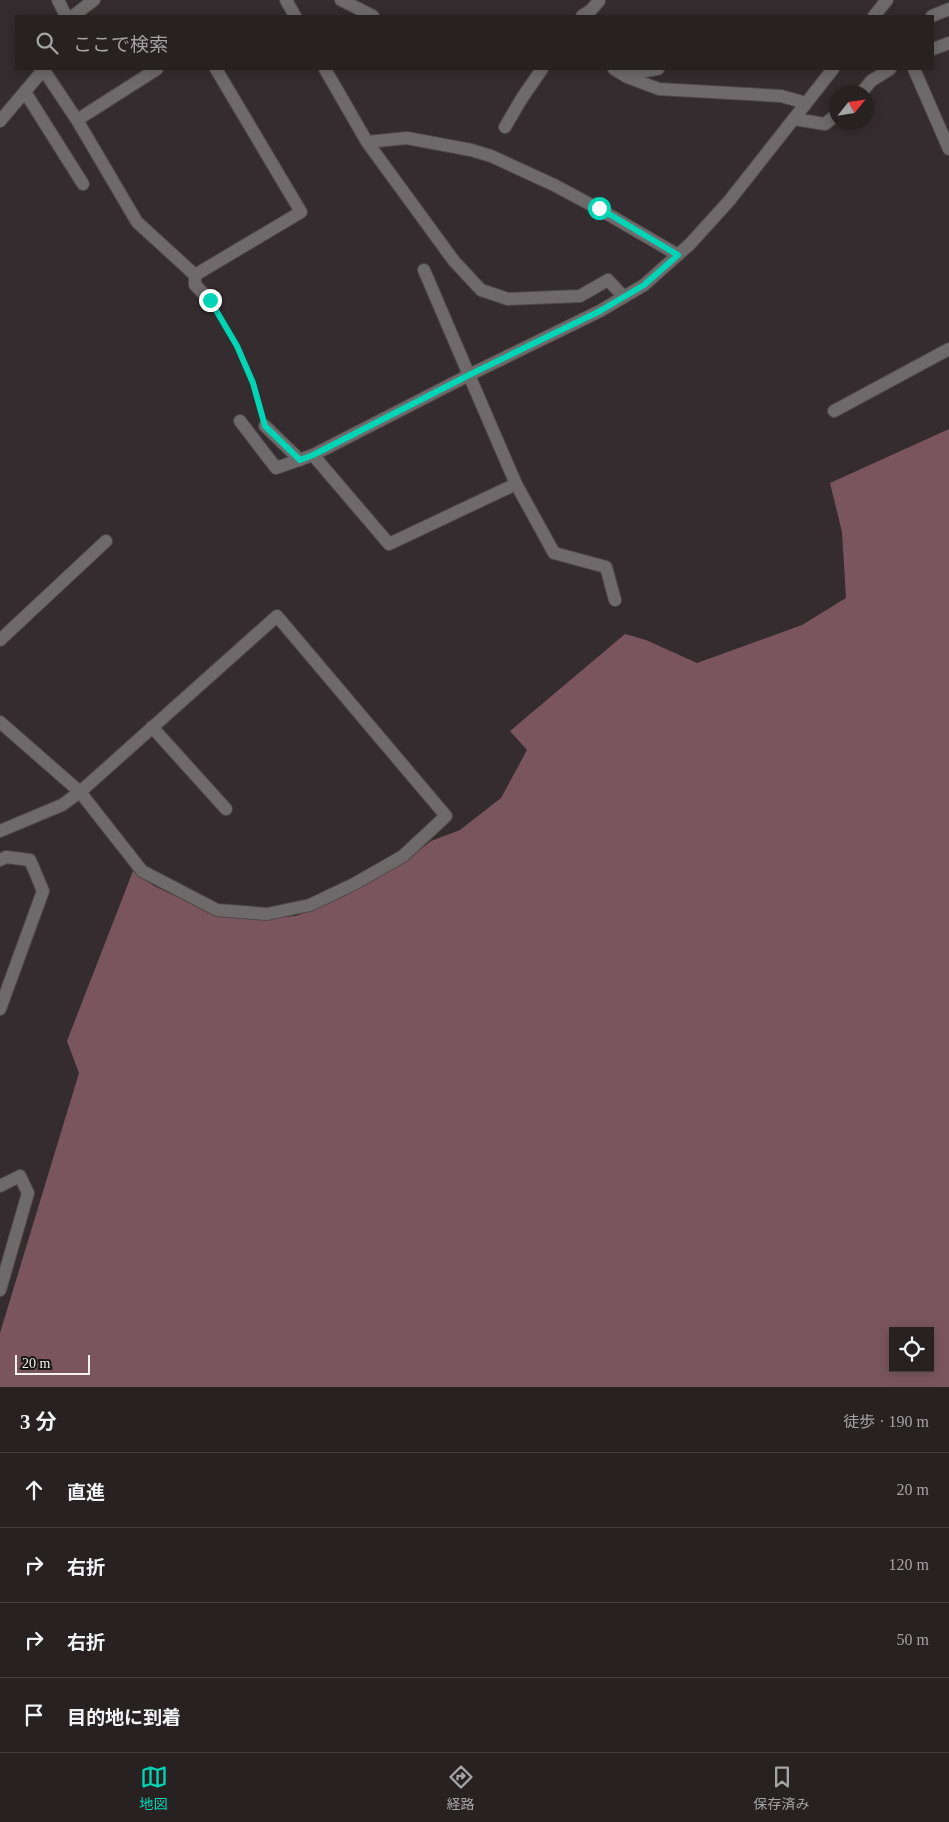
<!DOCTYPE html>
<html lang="ja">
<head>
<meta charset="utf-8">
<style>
  :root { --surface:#272122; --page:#2f292a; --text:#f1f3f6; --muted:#a4a3a5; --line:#433e40; --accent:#01d5b6 }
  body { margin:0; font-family:"Times New Roman","Noto Sans JP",serif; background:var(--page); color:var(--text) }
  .controls { position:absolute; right:15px; bottom:15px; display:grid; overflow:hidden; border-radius:0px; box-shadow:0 2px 12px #0003 }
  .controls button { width:45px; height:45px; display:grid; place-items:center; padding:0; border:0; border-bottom:1px solid var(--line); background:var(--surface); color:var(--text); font:25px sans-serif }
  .compass { position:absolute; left:829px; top:85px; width:45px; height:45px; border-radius:50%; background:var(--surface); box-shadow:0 2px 12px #0003; rotate:60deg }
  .scale { position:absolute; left:15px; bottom:12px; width:75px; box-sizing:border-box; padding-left:5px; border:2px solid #f4eff0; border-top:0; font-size:14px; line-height:18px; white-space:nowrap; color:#f4eff0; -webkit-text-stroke:4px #191616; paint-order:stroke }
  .stop { position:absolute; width:15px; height:15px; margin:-11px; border:4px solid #01d5b6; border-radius:50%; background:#fff }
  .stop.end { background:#01d5b6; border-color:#fff; box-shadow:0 1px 5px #0008 }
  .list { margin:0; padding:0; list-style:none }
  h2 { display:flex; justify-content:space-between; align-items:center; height:65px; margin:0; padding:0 20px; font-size:21px }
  h2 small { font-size:16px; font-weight:400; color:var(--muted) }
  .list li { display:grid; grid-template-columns:32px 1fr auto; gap:15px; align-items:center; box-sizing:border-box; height:75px; padding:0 20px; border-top:1px solid var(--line) }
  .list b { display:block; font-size:19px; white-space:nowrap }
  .list em { font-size:16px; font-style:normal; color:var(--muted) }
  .icon { flex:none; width:28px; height:28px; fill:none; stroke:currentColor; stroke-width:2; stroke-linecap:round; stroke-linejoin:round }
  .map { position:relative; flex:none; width:949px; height:1387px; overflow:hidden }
  .search { position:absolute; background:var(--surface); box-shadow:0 2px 12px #0003; left:15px; right:15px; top:15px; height:55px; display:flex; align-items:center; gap:12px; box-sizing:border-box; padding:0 18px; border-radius:0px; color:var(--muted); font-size:19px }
  .sheet { height:365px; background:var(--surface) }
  nav { display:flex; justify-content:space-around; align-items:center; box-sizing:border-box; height:70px; border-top:1px solid var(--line); background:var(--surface); font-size:14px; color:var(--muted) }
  nav a { display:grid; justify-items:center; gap:2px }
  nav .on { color:var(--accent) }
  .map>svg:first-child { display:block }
  .forest { fill:#7a5560; fill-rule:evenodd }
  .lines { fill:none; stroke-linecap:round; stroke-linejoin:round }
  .lane-casing { stroke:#4f4749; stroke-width:14 }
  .street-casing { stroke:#4f4749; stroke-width:14 }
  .path { stroke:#90898b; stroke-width:3; stroke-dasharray:4 4; stroke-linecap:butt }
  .lane { stroke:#6e6a6b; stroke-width:12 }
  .street { stroke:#6e6a6b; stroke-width:12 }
  .route { stroke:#01d5b6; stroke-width:6 }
</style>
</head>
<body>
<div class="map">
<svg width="949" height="1387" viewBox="0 0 949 1387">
  <rect width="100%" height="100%" fill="#342c2e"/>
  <path class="forest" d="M949,429V1387H0V1333L79,1073L67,1041L133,871L154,886L216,915L269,918L296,916L341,898L402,864L431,841L460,830L501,798L527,750L510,731L625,634L646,640L697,663L802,625L846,598L842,532L830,483ZM893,1331H930V1368H893Z"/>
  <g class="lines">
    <defs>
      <path id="lane" d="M286,0L295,16
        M341,0L373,16
        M582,16L591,10L599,1
        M325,69L367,142L454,261L481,290L508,299L580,296L608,280L624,297
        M614,69L627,77L659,89L781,96L806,103
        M623,74L658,69
        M25,92L83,184
        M505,127L522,98L542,69
        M367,142L407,138L471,150L491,156L554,185L599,209L678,255
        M424,270L469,375
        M195,275V285L210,300
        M240,421L276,468L313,455
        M265,426L300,460
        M0,640L106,541
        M0,722L80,792"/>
      <path id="street" d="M58,0L66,16
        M73,16L94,0
        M874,16L887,0
        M932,16L949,9
        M933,49L949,43
        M43,69L77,120L137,222L195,275L301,212L216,69
        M914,69L949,149
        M862,92L871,81L890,69
        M794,119L825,124L836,115
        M77,120L157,69
        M0,121L44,69
        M469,375L516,484L554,553L606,567L615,600
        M834,411L949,349
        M516,484L389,544L313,455L469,375L600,311L644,285L690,244L729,201L833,69
        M152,727L226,809
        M0,831L62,805L80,792L277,616L446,816L403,856L354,884L310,905L267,914L217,910L142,871L80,792
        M0,860L6,857L30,860L43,891L0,1009
        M0,1186L20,1176L28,1193L0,1290"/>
    </defs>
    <use href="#lane" class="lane-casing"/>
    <use href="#street" class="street-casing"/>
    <path class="path" d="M220,316C238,344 251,375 260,408"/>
    <use href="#lane" class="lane"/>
    <use href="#street" class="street"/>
  </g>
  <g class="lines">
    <path class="route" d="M210,300L237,346L253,383L265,426L300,460L313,455L469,375L600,311L644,285L678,255L599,208"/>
  </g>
</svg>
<div class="controls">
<button><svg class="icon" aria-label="locate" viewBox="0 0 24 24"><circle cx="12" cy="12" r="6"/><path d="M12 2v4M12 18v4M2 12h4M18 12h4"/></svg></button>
</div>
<svg class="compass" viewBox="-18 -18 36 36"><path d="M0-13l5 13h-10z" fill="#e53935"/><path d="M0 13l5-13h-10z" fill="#a4a3a5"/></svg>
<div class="scale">20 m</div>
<div class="stop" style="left:599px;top:208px"></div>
<div class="stop end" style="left:210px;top:300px"></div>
<div class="search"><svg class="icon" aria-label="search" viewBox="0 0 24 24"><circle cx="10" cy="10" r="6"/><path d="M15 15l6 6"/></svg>ここで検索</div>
</div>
<section class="sheet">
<h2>3 分<small>徒歩 · 190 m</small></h2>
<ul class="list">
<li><svg class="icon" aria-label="ahead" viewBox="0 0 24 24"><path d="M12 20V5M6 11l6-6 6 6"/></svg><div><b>直進</b></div><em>20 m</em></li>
<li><svg class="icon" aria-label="right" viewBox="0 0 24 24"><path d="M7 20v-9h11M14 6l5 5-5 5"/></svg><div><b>右折</b></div><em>120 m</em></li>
<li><svg class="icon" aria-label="right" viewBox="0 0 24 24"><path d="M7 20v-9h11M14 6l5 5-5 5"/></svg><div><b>右折</b></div><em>50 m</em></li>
<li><svg class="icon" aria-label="arrive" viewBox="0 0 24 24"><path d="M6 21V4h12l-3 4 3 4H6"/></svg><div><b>目的地に到着</b></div></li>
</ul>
</section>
<nav>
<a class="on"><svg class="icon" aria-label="map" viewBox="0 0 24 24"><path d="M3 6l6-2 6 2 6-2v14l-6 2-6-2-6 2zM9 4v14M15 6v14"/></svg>地図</a>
<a><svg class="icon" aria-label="directions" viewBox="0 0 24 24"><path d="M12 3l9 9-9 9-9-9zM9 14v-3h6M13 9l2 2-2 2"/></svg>経路</a>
<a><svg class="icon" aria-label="saved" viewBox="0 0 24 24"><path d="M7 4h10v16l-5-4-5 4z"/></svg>保存済み</a>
</nav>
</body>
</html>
